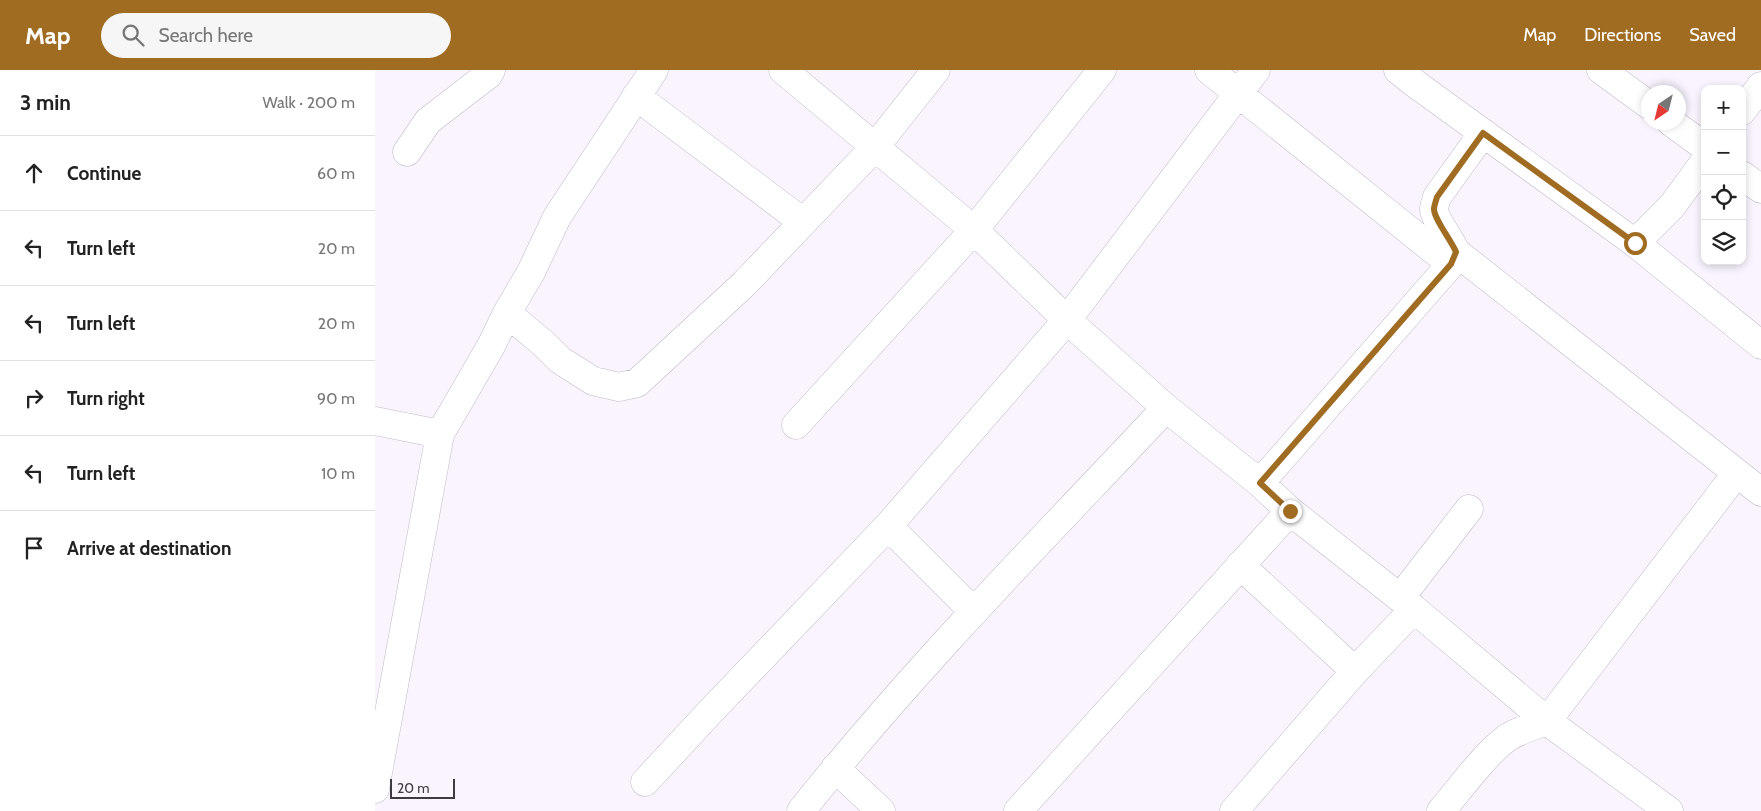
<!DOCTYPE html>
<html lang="en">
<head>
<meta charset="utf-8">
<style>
  :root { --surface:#fff; --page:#f6f6f6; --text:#222; --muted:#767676; --line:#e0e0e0; --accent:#9f6c22 }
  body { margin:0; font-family:Cabin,sans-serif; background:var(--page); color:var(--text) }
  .controls { position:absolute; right:15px; top:15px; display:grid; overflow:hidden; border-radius:10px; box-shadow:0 2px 8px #0003 }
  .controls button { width:45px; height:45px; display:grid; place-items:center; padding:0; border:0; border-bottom:1px solid var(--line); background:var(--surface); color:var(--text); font:25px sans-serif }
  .compass { position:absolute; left:1266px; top:15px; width:45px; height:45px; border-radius:50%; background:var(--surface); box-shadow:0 2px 8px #0003; rotate:215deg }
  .scale { position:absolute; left:15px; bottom:12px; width:65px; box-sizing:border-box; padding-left:5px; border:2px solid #3d3a40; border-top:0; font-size:14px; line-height:18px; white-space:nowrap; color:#3d3a40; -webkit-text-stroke:4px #f9f4fe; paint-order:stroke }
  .stop { position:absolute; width:15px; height:15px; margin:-11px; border:4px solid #9f6c22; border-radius:50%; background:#fff }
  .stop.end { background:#9f6c22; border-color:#fff; box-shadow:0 1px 5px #0008 }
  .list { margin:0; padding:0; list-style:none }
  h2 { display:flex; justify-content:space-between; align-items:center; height:65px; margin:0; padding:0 20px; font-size:21px }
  h2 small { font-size:16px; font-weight:400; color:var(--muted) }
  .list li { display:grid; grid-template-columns:32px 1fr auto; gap:15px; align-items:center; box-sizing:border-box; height:75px; padding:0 20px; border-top:1px solid var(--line) }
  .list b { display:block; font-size:19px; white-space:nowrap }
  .list em { font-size:16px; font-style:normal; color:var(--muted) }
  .icon { flex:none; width:28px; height:28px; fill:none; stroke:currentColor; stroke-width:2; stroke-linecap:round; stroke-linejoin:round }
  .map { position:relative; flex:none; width:1386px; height:741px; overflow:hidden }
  header { display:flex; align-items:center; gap:30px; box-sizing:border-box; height:70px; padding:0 25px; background:var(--accent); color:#fff }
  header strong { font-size:24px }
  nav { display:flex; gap:28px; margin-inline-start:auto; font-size:18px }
  .search { width:350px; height:45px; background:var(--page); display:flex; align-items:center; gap:12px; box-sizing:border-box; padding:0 18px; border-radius:28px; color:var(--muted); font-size:19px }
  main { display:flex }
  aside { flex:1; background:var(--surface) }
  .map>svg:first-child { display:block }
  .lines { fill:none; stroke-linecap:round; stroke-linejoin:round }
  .minor-casing { stroke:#c1b9c8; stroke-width:29 }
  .minor { stroke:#fff; stroke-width:28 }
  .route { stroke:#9f6c22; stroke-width:6 }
</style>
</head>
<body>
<header>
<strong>Map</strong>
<div class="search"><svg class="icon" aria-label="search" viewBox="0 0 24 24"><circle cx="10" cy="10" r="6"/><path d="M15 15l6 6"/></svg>Search here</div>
<nav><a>Map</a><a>Directions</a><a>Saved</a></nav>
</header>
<main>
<aside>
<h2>3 min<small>Walk · 200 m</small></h2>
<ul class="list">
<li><svg class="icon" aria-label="ahead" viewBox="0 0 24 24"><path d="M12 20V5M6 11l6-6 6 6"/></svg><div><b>Continue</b></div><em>60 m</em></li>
<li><svg class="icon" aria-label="left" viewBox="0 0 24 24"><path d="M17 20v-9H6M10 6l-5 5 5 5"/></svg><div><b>Turn left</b></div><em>20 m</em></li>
<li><svg class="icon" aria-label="left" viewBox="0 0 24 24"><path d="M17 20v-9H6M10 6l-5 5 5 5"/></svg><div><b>Turn left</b></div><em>20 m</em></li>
<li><svg class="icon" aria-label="right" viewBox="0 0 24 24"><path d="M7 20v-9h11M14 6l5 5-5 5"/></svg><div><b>Turn right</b></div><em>90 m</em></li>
<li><svg class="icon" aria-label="left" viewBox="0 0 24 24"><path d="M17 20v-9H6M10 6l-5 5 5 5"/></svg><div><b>Turn left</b></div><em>10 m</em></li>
<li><svg class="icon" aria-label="arrive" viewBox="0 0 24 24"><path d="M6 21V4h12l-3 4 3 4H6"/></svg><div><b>Arrive at destination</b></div></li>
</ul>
</aside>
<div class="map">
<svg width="1386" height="741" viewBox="0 0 1386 741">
  <rect width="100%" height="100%" fill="#f9f4fe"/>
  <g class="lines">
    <defs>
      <path id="minor" d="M408,0L599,160L692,250L791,338L885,413L915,441L1039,539L1172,651L1294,741
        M834,0L1076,194
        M1023,0L1042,15L1260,173L1386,275
        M1226,0L1274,35
        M261,26L428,152
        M1367,41L1386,16
        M1296,52L1330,77
        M32,82L53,51L113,5L116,0
        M1367,105L1386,119
        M1260,173L1297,136L1330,91
        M1081,182L1386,422
        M132,243L169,274L185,290L218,311L244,317L262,313L369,214L500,77L561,0
        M0,351L65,364
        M421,355L599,160L727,0
        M885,413L1076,194L1081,182C1076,170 1059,148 1059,139C1059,136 1061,131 1062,127L1108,63
        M513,456L599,542
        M865,495L980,601
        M1025,528L1094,439
        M460,698L506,741
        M270,712L335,642L513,456L692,250L881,0
        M0,719L65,364L116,276L132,243L156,202L182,147L279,0
        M426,741C539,599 667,470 791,338
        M643,741L915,441
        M859,741L980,601L1039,539
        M1066,741C1084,720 1110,684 1132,668C1144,660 1159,656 1172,651L1361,404"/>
    </defs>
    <use href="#minor" class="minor-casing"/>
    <use href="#minor" class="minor"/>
  </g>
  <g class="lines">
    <path class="route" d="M915,441L885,413L1076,194L1081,182C1076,170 1059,149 1059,139C1059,136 1061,131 1062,127L1108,63L1260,173"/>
  </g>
</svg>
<div class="controls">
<button>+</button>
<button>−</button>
<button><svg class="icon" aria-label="locate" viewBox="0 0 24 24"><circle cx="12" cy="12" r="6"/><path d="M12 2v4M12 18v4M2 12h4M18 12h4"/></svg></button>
<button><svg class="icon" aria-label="layers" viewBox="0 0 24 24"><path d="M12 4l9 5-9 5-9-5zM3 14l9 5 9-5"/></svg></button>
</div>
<svg class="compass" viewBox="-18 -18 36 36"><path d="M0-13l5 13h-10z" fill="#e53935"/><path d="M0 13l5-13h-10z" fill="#767676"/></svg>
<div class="scale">20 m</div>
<div class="stop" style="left:1260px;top:173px"></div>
<div class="stop end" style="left:915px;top:441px"></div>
</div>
</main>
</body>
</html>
